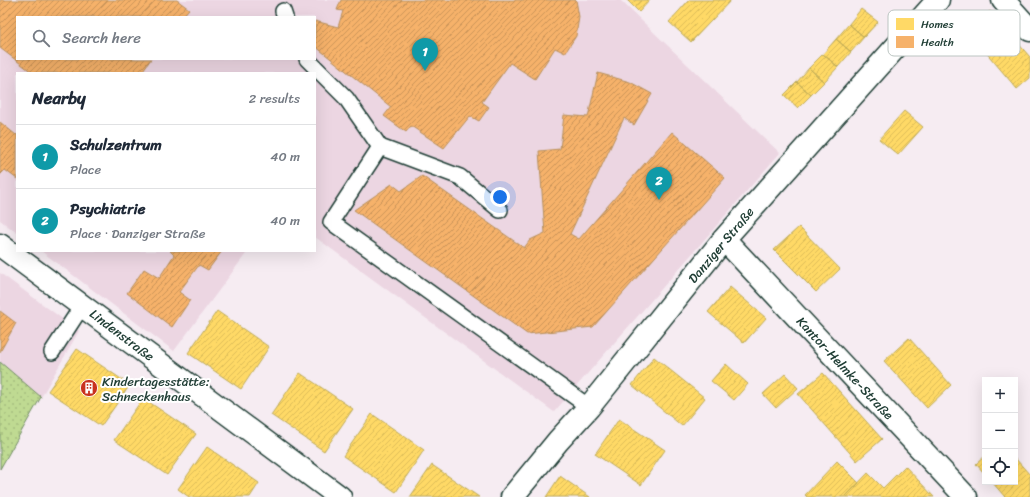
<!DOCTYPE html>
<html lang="en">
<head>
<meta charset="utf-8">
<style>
  :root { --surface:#fff; --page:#f6f6f7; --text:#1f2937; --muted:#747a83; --line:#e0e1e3; --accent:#0b8043 }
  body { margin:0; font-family:Sriracha,sans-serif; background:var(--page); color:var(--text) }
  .controls { position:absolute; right:12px; bottom:12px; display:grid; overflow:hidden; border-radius:0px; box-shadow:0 4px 16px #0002 }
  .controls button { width:36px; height:36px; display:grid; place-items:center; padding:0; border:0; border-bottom:1px solid var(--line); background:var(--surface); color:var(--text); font:20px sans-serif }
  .you { position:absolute; left:500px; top:197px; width:14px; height:14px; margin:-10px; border:3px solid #fff; border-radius:50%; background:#1a73e8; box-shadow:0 0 0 6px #1a73e833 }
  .badge { display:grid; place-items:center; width:26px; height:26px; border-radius:50%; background:var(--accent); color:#fff; font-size:13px; font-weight:700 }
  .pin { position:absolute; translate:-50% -33px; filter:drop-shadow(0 1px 2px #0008) }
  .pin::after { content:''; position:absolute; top:21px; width:14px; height:12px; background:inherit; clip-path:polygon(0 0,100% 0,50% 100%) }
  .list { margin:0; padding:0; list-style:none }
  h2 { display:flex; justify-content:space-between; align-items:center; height:52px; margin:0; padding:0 16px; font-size:17px }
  h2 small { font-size:13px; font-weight:400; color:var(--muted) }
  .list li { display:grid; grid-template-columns:26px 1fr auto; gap:12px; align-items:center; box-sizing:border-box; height:64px; padding:0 16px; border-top:1px solid var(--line) }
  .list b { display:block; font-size:15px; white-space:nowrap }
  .list p { margin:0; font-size:13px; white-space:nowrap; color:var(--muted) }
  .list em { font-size:13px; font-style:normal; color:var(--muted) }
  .icon { flex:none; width:22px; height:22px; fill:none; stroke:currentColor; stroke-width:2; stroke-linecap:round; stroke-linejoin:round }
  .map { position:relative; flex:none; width:1030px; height:497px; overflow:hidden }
  .search { position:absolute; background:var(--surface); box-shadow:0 4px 16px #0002; left:16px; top:16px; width:300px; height:44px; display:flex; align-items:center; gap:10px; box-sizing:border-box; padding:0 14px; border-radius:0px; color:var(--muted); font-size:15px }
  .panel { position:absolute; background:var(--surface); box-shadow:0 4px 16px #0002; left:16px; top:72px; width:300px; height:180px; border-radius:0px }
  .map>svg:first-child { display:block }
  .built { fill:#ecd6e2; fill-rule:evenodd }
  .grass { fill:url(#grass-dots); stroke:#6f8c63 }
  .homes { fill:url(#homes-hatch); stroke:#bcaa57 }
  .health { fill:url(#health-hatch); stroke:#b68f5a }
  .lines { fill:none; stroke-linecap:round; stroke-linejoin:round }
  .service-casing { stroke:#1f3d34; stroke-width:18 }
  .minor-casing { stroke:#1f3d34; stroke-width:25 }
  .service { stroke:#fff; stroke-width:15 }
  .minor { stroke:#fff; stroke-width:22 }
  .labels { text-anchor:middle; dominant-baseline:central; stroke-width:4; stroke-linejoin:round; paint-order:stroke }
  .street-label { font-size:13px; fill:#1f3d34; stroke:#fff }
  .poi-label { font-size:13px; fill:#1f3d34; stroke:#fff; text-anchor:start }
  .key { fill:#fff; stroke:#bcc5c2; stroke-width:1 }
  .key-label { font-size:11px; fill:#1f3d34 }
</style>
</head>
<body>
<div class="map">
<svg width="1030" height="497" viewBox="0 0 1030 497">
  <defs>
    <pattern id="grass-dots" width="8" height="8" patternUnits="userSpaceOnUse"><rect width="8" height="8" fill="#bfda92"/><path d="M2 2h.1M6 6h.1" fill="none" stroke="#a4bc7e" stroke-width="1.8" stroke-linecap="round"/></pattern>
    <pattern id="homes-hatch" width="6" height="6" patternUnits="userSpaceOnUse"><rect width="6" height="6" fill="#ffd966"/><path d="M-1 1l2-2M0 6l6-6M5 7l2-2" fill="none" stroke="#dabb59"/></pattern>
    <pattern id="health-hatch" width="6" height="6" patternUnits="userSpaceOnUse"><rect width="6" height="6" fill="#f6b26b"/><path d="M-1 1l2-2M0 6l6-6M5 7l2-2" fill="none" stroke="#c79259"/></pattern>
  </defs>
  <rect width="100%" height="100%" fill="#f6ecf2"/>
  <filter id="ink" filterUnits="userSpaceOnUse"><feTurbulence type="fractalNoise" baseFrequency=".025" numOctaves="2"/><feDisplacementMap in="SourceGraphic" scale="8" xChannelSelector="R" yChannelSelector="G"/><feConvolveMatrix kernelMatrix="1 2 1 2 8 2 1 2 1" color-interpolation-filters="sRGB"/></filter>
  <g filter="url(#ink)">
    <path class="built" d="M0,0H620L780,153L554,412L315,237V73H17V233L0,220ZM17,17H315V59H17Z
      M41,251H248L174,351Z
      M0,273L79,331L0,469Z"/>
    <path class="grass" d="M0,362L41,397L0,469Z"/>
    <path class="homes" d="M627,0H650L639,12Z
      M689,0H731L691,42L669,22Z
      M861,9L878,22L864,37L849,24Z
      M990,11L1030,57V78L1017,89L967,30Z
      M849,24L864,37L851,52L836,39Z
      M836,39L851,52L838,67L823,54Z
      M823,54L838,67L824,82L809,68Z
      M809,68L824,82L811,95L797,82Z
      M797,82L811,95L798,108L784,95Z
      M904,111L923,127L898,155L879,139Z
      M799,227L840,269L816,292L774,250Z
      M730,287L766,318L744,343L708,312Z
      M217,311L269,347L241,389L188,353Z
      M909,338L951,385L927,408L884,361Z
      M77,349L130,385L101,426L48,391Z
      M654,357L705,398L682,426L632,385Z
      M726,364L748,384L734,400L711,381Z
      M300,373L353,409L324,451L271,415Z
      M823,373L882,439L857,461L798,394Z
      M785,374L798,388L776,408L763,394Z
      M143,398L196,434L167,475L114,440Z
      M372,414L424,450L396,492L343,456Z
      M619,419L665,450L641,485L595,454Z
      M207,447L259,483L250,497H189L178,489Z
      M985,456V474L976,464Z
      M1015,458L1030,475V497H1005L992,482H1015Z
      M837,461L859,483L845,497H807L805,495Z
      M432,465L479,497H410Z
      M905,466L934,497H845L868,473L883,488Z
      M560,476L590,497H546Z"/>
    <path class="health" d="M0,0H177L189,9L182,17H17V59H151L141,73H33L0,48Z
      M341,0H576L579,17L576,36L565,53L555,48L535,79L510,63L482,102L489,107L479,121L470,116L444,148L411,126L406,132L384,116L391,107L315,46V21L338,27L343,11L337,10Z
      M598,73L630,82L652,94L634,125L624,118L570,234L579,239L672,132L725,178L593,327L527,334L354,210L392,184L401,191L422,176L524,248L530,240L545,233L539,151L560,149L564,115L588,117Z
      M0,122L16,135L17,134V179L5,170L0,175Z
      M170,251H222L208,270L199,265L179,292L190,300L172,327L127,293L144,269L159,278L174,255Z
      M0,311L16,323L0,352Z"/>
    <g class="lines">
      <defs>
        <path id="service" d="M283,11L285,17
          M307,59L346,98L380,147L460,177L500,210
          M380,147L331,222L589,407
          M52,352L82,306"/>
        <path id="minor" d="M1003,0L1030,30
          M724,239L966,497
          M0,245L340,497
          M512,497L558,441L589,407L724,239L938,0"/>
      </defs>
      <use href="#service" class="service-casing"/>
      <use href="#minor" class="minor-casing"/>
      <use href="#service" class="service"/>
      <use href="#minor" class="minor"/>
    </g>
  </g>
  <defs>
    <symbol id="building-disc" viewBox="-11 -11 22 22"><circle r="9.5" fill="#c8321e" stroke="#fff"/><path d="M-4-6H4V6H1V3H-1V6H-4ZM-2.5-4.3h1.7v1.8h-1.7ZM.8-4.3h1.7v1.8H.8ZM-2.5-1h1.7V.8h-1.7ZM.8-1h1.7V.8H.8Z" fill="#fff"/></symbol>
  </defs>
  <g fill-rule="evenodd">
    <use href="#building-disc" x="79" y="378" width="20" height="20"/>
  </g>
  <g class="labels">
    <g class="street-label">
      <text transform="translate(721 245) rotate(-50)">Danziger Straße</text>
      <text transform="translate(122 335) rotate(37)">Lindenstraße</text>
      <text transform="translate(845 368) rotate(47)">Kantor-Helmke-Straße</text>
    </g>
    <g class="poi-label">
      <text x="102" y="381">Kindertagesstätte:<tspan x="102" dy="15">Schneckenhaus</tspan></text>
    </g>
  </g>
  <rect x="888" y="10" width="132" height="46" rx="6" class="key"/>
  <rect x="896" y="18" width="18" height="12" fill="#ffd966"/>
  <rect x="896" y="36" width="18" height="12" fill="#f6b26b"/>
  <g class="key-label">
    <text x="921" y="28">Homes</text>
    <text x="921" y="46">Health</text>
  </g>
</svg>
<div class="controls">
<button>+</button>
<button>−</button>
<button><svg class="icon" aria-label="locate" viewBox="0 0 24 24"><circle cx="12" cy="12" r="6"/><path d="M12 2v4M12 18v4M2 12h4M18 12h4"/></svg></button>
</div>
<div class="you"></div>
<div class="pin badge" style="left:425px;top:71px;background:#0f9aa8">1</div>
<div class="pin badge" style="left:659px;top:200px;background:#0f9aa8">2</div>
<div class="search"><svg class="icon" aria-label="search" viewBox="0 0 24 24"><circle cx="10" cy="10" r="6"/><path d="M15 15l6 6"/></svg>Search here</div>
<section class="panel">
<h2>Nearby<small>2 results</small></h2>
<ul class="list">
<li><span class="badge" style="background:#0f9aa8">1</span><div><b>Schulzentrum</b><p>Place</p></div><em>40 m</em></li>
<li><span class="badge" style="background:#0f9aa8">2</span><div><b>Psychiatrie</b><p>Place · Danziger Straße</p></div><em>40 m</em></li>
</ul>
</section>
</div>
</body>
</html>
